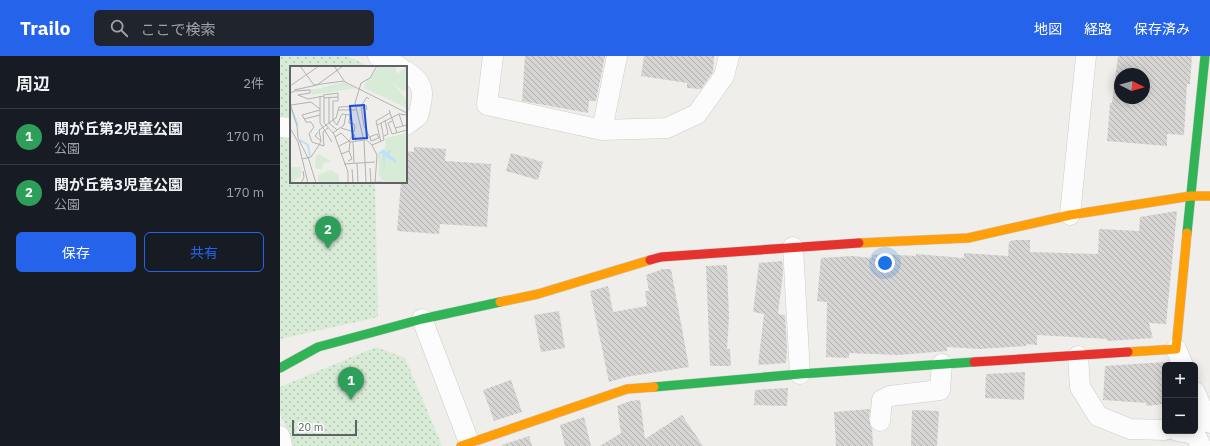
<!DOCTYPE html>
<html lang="ja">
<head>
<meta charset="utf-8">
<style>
  :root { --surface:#171b24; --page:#20242c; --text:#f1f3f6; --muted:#9ea1a6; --line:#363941; --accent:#2563eb }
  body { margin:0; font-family:"IBM Plex Sans","Noto Sans JP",sans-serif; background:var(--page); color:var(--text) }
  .controls { position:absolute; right:12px; bottom:12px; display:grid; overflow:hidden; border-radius:6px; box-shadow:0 2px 10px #0003 }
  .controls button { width:36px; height:36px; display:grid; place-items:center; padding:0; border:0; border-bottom:1px solid var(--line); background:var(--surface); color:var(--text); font:20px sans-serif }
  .compass { position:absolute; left:834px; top:12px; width:36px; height:36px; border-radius:50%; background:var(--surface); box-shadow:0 2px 10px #0003; rotate:95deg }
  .scale { position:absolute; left:12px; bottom:10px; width:65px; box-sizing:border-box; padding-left:4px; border:2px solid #5f6368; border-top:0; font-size:11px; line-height:14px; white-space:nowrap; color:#5f6368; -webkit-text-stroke:3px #fff; paint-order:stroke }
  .you { position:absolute; left:605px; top:207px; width:14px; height:14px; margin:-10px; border:3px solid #fff; border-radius:50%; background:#1a73e8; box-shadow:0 0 0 6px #1a73e833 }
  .badge { display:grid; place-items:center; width:26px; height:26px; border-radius:50%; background:var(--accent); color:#fff; font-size:13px; font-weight:700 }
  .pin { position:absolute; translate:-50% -33px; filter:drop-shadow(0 1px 2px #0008) }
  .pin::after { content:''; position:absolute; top:21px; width:14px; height:12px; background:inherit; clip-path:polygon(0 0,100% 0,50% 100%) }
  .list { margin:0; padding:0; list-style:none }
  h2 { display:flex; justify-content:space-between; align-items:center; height:52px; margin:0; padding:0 16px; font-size:17px }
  h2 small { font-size:13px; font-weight:400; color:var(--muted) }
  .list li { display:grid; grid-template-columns:26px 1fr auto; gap:12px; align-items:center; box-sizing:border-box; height:56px; padding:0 16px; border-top:1px solid var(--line) }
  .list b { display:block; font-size:15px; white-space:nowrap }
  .list p { margin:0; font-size:13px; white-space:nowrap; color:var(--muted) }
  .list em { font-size:13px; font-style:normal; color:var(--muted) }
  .actions { display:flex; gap:8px; padding:12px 16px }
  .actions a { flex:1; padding:9px 0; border:1px solid var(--accent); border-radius:6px; text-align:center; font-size:14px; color:var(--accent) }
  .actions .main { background:var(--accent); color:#fff }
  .icon { flex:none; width:22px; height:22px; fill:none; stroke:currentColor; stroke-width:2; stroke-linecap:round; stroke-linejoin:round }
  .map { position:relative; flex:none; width:930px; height:390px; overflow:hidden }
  header { display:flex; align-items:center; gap:24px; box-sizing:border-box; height:56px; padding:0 20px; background:var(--accent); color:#fff }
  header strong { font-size:19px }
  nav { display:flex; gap:22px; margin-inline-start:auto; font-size:14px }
  .search { width:280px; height:36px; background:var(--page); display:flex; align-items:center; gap:10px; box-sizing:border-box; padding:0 14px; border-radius:6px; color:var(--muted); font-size:15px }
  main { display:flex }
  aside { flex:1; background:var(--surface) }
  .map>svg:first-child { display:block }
  .park { fill:url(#park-dots) }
  .building { fill:url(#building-back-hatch); fill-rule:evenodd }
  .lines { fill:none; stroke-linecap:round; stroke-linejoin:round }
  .street-casing { stroke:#cbcccc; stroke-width:21 }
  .fast-casing { stroke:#cacacb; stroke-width:10 }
  .slow-casing { stroke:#cacacb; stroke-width:10 }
  .jam-casing { stroke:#cacacb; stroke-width:10 }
  .street { stroke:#fdfcfc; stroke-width:20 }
  .fast { stroke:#30b455; stroke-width:9 }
  .slow { stroke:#ff9f0a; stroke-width:9 }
  .jam { stroke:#e5322d; stroke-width:9 }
  .inset-river { fill:none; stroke:#bfe0f9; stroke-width:2 }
  .inset-road { fill:none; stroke:#b1b2b2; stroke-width:1 }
  .view { fill:#1d4ed8; fill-opacity:0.15; stroke:#1d4ed8; stroke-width:2 }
  .inset-edge { fill:none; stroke:#5f6368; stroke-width:2 }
</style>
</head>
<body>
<header>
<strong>Trailo</strong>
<div class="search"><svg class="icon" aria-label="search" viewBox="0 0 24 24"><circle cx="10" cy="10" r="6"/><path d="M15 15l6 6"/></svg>ここで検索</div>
<nav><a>地図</a><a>経路</a><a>保存済み</a></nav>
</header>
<main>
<aside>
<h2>周辺<small>2件</small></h2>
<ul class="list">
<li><span class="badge" style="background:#2e9e5b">1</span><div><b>関が丘第2児童公園</b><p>公園</p></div><em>170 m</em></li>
<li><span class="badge" style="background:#2e9e5b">2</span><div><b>関が丘第3児童公園</b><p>公園</p></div><em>170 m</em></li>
</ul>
<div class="actions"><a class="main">保存</a><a>共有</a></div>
</aside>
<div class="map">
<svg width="930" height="390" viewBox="0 0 930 390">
  <defs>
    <pattern id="park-dots" width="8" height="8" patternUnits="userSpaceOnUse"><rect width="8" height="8" fill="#d8ebd6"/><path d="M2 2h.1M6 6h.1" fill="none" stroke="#b2c2b1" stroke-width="1.8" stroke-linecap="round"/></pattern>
    <pattern id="building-back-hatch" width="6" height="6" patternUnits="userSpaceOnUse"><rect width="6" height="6" fill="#d6d5d3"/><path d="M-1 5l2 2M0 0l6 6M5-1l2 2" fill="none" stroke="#b1b0af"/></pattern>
  </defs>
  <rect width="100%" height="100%" fill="#efeeea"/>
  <path class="park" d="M0,0H67L91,11H11V63L0,62Z
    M0,82L11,83V126H95L98,261L0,283Z
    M96,291L125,302L162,390H14L0,357V331Z"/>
  <path class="building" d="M245,0H325L316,45H309L308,57L242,45Z
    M364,0H434L433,16L421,33L407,32V27L361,20Z
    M838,0H912L910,28H907L904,79L887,78V90L827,85L830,47H832ZM840,18H864V42H840Z
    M134,91L166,93L165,105L211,108L207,171L160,168L159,178L117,175L121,126H126V95L134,96Z
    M231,97L263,106L258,124L226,115Z
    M897,155L886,268L869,267L873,282L827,285V283L757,279V289L747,288L746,290L700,293L667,291V295L618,299L569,297V302L546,301L547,246L537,245L541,202L572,200L592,202V199L601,198L636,200V198L684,202V197L728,200L729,186L734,184H750V196L818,198L819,173L859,175L860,161Z
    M502,205L503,217L498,258L505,259L507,292L506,307L478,309L484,258L473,256L479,207Z
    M447,209L449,261L447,293H450L451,310H430L426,210Z
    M383,213H391L409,311L346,321L329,326L310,235L328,230L333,256L367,250L365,235H369L366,219Z
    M279,255L285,292L261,296L254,259Z
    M885,306V348L866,350V347L823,344L825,310Z
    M745,316L744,344L705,342L706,318Z
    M231,324L242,356L214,365L203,334Z
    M508,332L507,350L474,349L475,334Z
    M360,344L365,383L402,359L423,390H320L341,377L337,350L350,345Z
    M590,353L589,364L592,373L593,390H556L554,356Z
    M632,354L659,355L657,390H631Z
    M304,361L311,390H285L280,369Z
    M249,380L252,390H222V389Z"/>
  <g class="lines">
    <defs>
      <path id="street" d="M98,0L120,11
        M213,0L207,49L322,74L387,72L417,58L444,20L449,0
        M126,15C146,28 144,39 138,60L126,69
        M0,71L11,72
        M322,74L337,0
        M790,159L806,0
        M513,191L520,318
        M142,263L189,386
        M896,293L903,309
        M798,300L800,331L818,360L850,373L885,374
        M915,336L927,364L930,367
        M600,365L602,344L610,340L660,334L662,308
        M897,375L915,378L921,390
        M0,380L2,390"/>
      <path id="fast" d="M907,177L925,0
        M0,312L38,291L142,263L220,246
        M374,331L520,318L694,306"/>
      <path id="slow" d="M579,187L688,182L790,159L911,140H930
        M220,246L258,238L370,204
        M848,296L896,293L907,177
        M181,390L347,333L374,331"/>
      <path id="jam" d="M370,204L381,201L579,187
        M694,306L848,296"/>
    </defs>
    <use href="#street" class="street-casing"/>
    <use href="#fast" class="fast-casing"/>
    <use href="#slow" class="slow-casing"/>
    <use href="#jam" class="jam-casing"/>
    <use href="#street" class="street"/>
    <use href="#fast" class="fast"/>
    <use href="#slow" class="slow"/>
    <use href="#jam" class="jam"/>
  </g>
  <g transform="translate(10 10)">
    <rect width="117" height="117" fill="#efeeea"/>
    <path d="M90,0H105L107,8L117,0V24L112,25L100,14L117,34V42L74,22L75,17ZM54,16L66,22L22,29L20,24H6L26,23ZM117,67V117H95L89,110L88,87L95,83L96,72ZM29,88L41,95L34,97L32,103H26L25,98L26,90ZM0,101H11V111L4,114L5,117H0ZM41,104L49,109V117H28V109Z" fill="#d8ebd6"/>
    <path d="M93,83L96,86L101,84L99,88L107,95L105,97L95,90L94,106L93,88L89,87Z" fill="#bfe0f9"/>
    <path class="inset-river" d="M1,43L8,59M10,74L18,79L20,90"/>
    <path class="inset-road" d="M10,0L24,19L54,15M44,0L55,16L117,47M0,20L29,0M4,24L27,19L53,0M0,27L5,25L20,24V27L8,29L18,33L34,30V57L44,68L58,106V117M33,29L48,27V35H43V54L47,59L52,48L60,49L59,57L64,58L65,61L64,66L51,62M30,30V57L42,76M39,31V57L47,64M34,32L48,31M0,37L7,60L8,72L18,92M1,39L21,36L30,43M71,40L77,31L79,33M30,44L12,49L16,56H21L24,61L19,68L22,76L34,80L33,66L38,62M48,44H66M71,44L76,39L77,44M99,44L107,67M109,48L113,60M14,53L30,49M102,55L98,57L102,68L117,64M87,59L109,48L117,49M0,62L8,76L18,117M105,62L117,59M28,66L25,70L31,75M43,67L54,59L56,48M94,70L98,68L95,54M45,71L51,67L60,76L75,74M74,73L87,68L89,72L81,75L80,71M74,75L76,116M63,76L64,97M91,76L86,55L100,47M82,79L94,74L91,57M49,80L59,75L64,68L66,75M51,88L59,85L60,76M18,91L26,117M12,93L21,91L29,79L31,75L29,64L46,52L49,41L71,40L74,60L79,70M58,95L62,93L59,85M67,97L68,117M54,98L85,96M80,102L81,116M62,103L63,117M11,117L14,111L13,105M66,117L92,116M85,117L87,89L82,79L73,71L65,37L71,17L80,12L87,0"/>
    <path class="view" d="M74,39L77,72L63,73L60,40Z"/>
    <rect width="117" height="117" class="inset-edge"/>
  </g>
</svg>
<div class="controls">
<button>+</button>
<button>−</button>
</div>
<svg class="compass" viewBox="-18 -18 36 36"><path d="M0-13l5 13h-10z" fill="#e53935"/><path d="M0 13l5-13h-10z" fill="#9ea1a6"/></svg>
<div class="scale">20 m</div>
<div class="you"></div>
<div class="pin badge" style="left:71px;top:344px;background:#2e9e5b">1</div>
<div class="pin badge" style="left:48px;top:193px;background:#2e9e5b">2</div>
</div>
</main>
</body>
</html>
